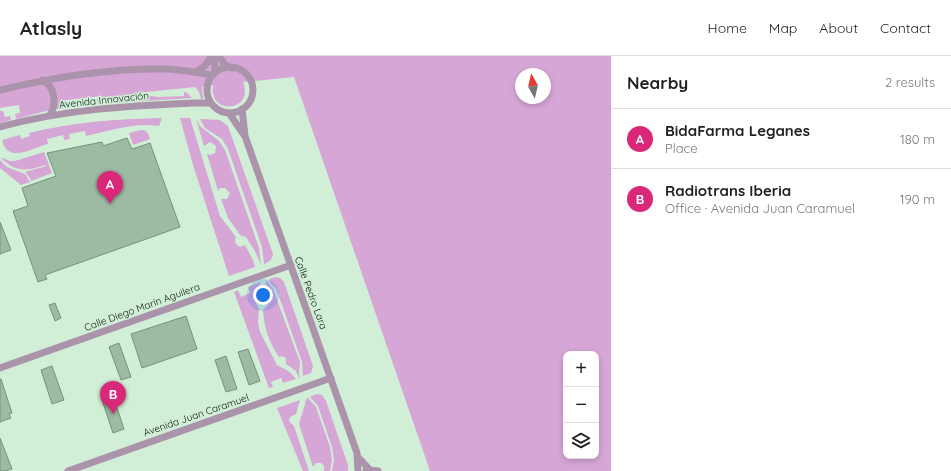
<!DOCTYPE html>
<html lang="en">
<head>
<meta charset="utf-8">
<style>
  :root { --surface:#fff; --page:#f6f6f6; --text:#222; --muted:#767676; --line:#e0e0e0; --accent:#db2777 }
  body { margin:0; font-family:Quicksand,sans-serif; background:var(--page); color:var(--text) }
  .controls { position:absolute; right:12px; bottom:12px; display:grid; overflow:hidden; border-radius:8px; box-shadow:0 2px 6px #0003 }
  .controls button { width:36px; height:36px; display:grid; place-items:center; padding:0; border:0; border-bottom:1px solid var(--line); background:var(--surface); color:var(--text); font:20px sans-serif }
  .compass { position:absolute; left:515px; top:12px; width:36px; height:36px; border-radius:50%; background:var(--surface); box-shadow:0 2px 6px #0003; rotate:352deg }
  .you { position:absolute; left:263px; top:239px; width:14px; height:14px; margin:-10px; border:3px solid #fff; border-radius:50%; background:#1a73e8; box-shadow:0 0 0 6px #1a73e833 }
  .badge { display:grid; place-items:center; width:26px; height:26px; border-radius:50%; background:var(--accent); color:#fff; font-size:13px; font-weight:700 }
  .pin { position:absolute; translate:-50% -33px; filter:drop-shadow(0 1px 2px #0008) }
  .pin::after { content:''; position:absolute; top:21px; width:14px; height:12px; background:inherit; clip-path:polygon(0 0,100% 0,50% 100%) }
  .list { margin:0; padding:0; list-style:none }
  h2 { display:flex; justify-content:space-between; align-items:center; height:52px; margin:0; padding:0 16px; font-size:17px }
  h2 small { font-size:13px; font-weight:400; color:var(--muted) }
  .list li { display:grid; grid-template-columns:26px 1fr auto; gap:12px; align-items:center; box-sizing:border-box; height:60px; padding:0 16px; border-top:1px solid var(--line) }
  .list b { display:block; font-size:15px; white-space:nowrap }
  .list p { margin:0; font-size:13px; white-space:nowrap; color:var(--muted) }
  .list em { font-size:13px; font-style:normal; color:var(--muted) }
  .icon { flex:none; width:22px; height:22px; fill:none; stroke:currentColor; stroke-width:2; stroke-linecap:round; stroke-linejoin:round }
  .map { position:relative; flex:none; width:611px; height:415px; overflow:hidden }
  header { display:flex; align-items:center; gap:24px; box-sizing:border-box; height:56px; padding:0 20px; background:var(--surface); border-bottom:1px solid var(--line) }
  header strong { font-size:19px }
  nav { display:flex; gap:22px; margin-inline-start:auto; font-size:14px }
  main { display:flex }
  aside { flex:1; background:var(--surface) }
  .map>svg:first-child { display:block }
  .green { fill:#d6a6d7; fill-rule:evenodd }
  .building { fill:#9dbaa3; stroke:#76927c }
  .lines { fill:none; stroke-linecap:round; stroke-linejoin:round }
  .street { stroke:#ab94ab; stroke-width:7 }
  .labels { text-anchor:middle; dominant-baseline:central; stroke-width:3; stroke-linejoin:round; paint-order:stroke }
  .street-label { font-size:10px; fill:#0c170f; stroke:#d1efd7 }
</style>
</head>
<body>
<header>
<strong>Atlasly</strong>
<nav><a>Home</a><a>Map</a><a>About</a><a>Contact</a></nav>
</header>
<main>
<div class="map">
<svg width="611" height="415" viewBox="0 0 611 415">
  <rect width="100%" height="100%" fill="#d1efd7"/>
  <path class="green" d="M0,0H611V415H430L294,21L243,26C255,56 208,60 213,29L202,31L203,43H201L199,36L195,31L136,37L157,41L184,40V36H186L192,42L98,48L97,43H102V40L59,45L69,46L92,44V48L50,54L16,63L15,58L20,57L19,49L0,52ZM521,18H545V42H521ZM566,298H596V400H566Z
    M0,55H3L5,61L10,60L11,64L0,67Z
    M162,62L159,70C135,66 109,75 86,80L85,75L69,78L70,83L64,84L63,79L47,83L48,88C33,91 8,109 2,84L20,79L21,83L30,80L29,77C73,66 117,63 162,62Z
    M180,62H190L220,160L236,181L235,184L236,188L240,191L245,189L253,204L255,211L229,220L193,109Z
    M196,63L200,70L219,85L225,94L259,192L261,209L255,195L246,181L240,179L228,162L221,143H227L230,137L225,132H220L218,135L207,98L211,99L215,97L216,90L210,86L204,90Z
    M200,63L220,64L228,70L273,198C272,204 269,206 264,208L262,191L228,93L222,83L205,72Z
    M141,74C147,74 148,77 150,83L133,89L129,77Z
    M44,96L52,117L31,125L30,122L25,116L46,110L45,109C27,115 16,117 1,102H3L10,105H15Z
    M0,104L7,111L25,118L30,126L21,129L0,112Z
    M276,221L280,222L284,226L313,310L311,317L303,320L302,306L276,232L270,227L269,223Z
    M266,224L273,233L300,306L299,319L300,321L299,322L296,315L286,308V302L281,300L279,301C269,286 264,272 263,254L268,249L265,243L266,235Z
    M260,226L261,242L256,247L259,253L258,266L260,276L277,309C286,314 289,314 296,323L283,327L281,322L271,326L273,331L269,332L234,236L238,234L241,241L250,237L248,231Z
    M317,338L322,339L326,345L348,409V415H332L334,404L332,391L318,350L310,341Z
    M308,342L316,351L330,391L332,404L330,415H324V410L321,407H316L313,411L299,368L305,348L306,343Z
    M300,344L296,358L290,361L289,365L294,370L309,415H303L277,352Z"/>
  <path class="building" d="M127,82L132,93L150,87L180,171L45,219L47,223L38,226L13,155L28,150L22,132L56,120L47,97L102,86L103,90Z
    M0,166L11,194L0,198Z
    M55,247L61,262L55,265L49,249Z
    M186,260L197,293L142,312L131,278Z
    M119,287L131,321L121,324L109,291Z
    M248,293L260,325L249,329L238,296Z
    M226,300L237,333L226,336L215,304Z
    M52,310L64,344L52,348L41,314Z
    M0,323H1L12,357L9,358L11,362L0,366Z
    M113,340L124,373L113,377L102,344Z
    M0,382L12,413L5,415H0Z"/>
  <g class="lines">
    <path class="street" d="M214,0L215,16
      M219,0L225,9L232,12
      M207 34a23 23 0 1 1 46 0a23 23 0 1 1-46 0Z
      M195,16C203,12 207,9 211,0
      M42,24C55,30 57,48 50,59
      M0,34C54,21 108,12 164,13C180,13 197,17 213,19
      M242,53L245,80L357,397L358,415
      M229,57L244,79
      M0,71C65,53 128,50 194,47H211
      M0,312L291,209
      M358,401L370,414
      M68,415L331,322
      M366,415L370,414L378,415"/>
  </g>
  <g class="labels">
    <g class="street-label">
      <text transform="translate(104 44) rotate(-6)">Avenida Innovación</text>
      <text transform="translate(311 237) rotate(70)">Calle Pedro Lara</text>
      <text transform="translate(142 251) rotate(-20)">Calle Diego Marín Aguilera</text>
      <text transform="translate(196 359) rotate(-19)">Avenida Juan Caramuel</text>
    </g>
  </g>
</svg>
<div class="controls">
<button>+</button>
<button>−</button>
<button><svg class="icon" aria-label="layers" viewBox="0 0 24 24"><path d="M12 4l9 5-9 5-9-5zM3 14l9 5 9-5"/></svg></button>
</div>
<svg class="compass" viewBox="-18 -18 36 36"><path d="M0-13l5 13h-10z" fill="#e53935"/><path d="M0 13l5-13h-10z" fill="#767676"/></svg>
<div class="you"></div>
<div class="pin badge" style="left:110px;top:148px">A</div>
<div class="pin badge" style="left:113px;top:358px">B</div>
</div>
<aside>
<h2>Nearby<small>2 results</small></h2>
<ul class="list">
<li><span class="badge">A</span><div><b>BidaFarma Leganes</b><p>Place</p></div><em>180 m</em></li>
<li><span class="badge">B</span><div><b>Radiotrans Iberia</b><p>Office · Avenida Juan Caramuel</p></div><em>190 m</em></li>
</ul>
</aside>
</main>
</body>
</html>
